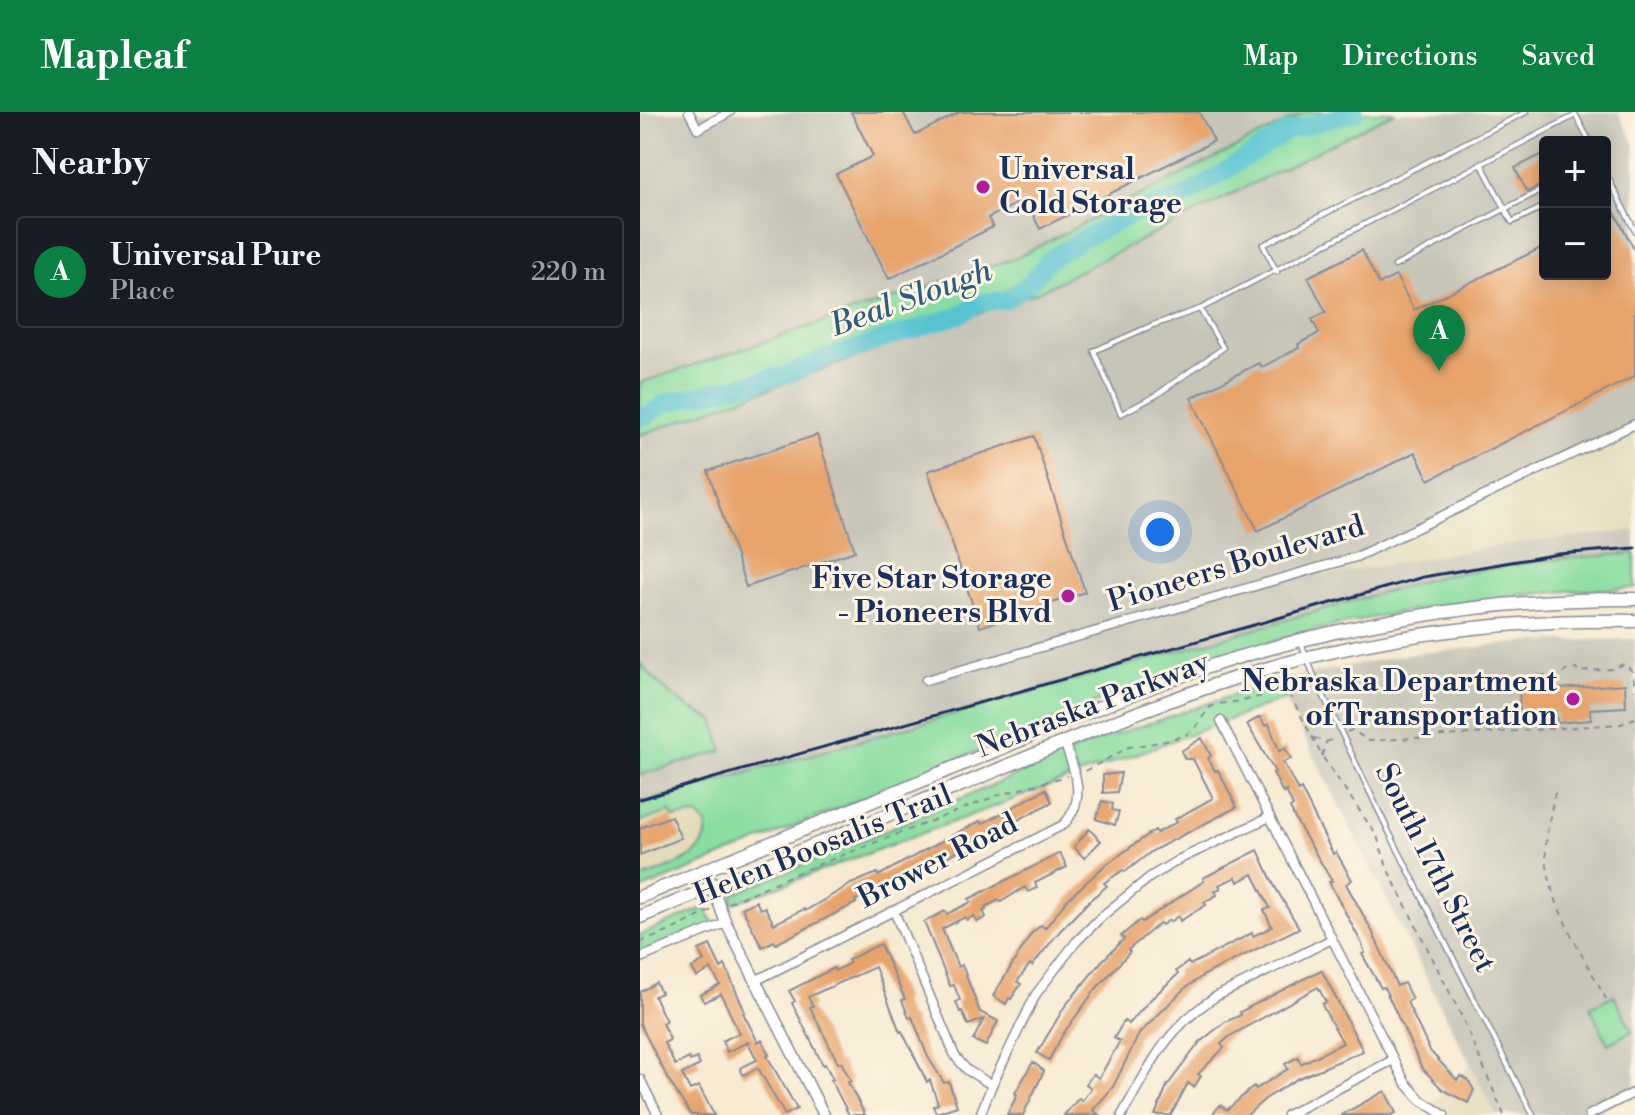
<!DOCTYPE html>
<html lang="en">
<head>
<meta charset="utf-8">
<style>
  :root { --surface:#171b24; --page:#242831; --text:#f1f3f6; --muted:#9ea1a6; --line:#363941; --accent:#0b8043 }
  body { margin:0; font-family:"Libre Bodoni",serif; background:var(--page); color:var(--text) }
  .controls { position:absolute; right:24px; top:24px; display:grid; overflow:hidden; border-radius:8px; box-shadow:0 4px 20px #0003 }
  .controls button { width:72px; height:72px; display:grid; place-items:center; padding:0; border:0; border-bottom:2px solid var(--line); background:var(--surface); color:var(--text); font:40px sans-serif }
  .you { position:absolute; left:520px; top:420px; width:28px; height:28px; margin:-20px; border:6px solid #fff; border-radius:50%; background:#1a73e8; box-shadow:0 0 0 12px #1a73e833 }
  .badge { display:grid; place-items:center; width:52px; height:52px; border-radius:50%; background:var(--accent); color:#fff; font-size:26px; font-weight:700 }
  .pin { position:absolute; translate:-50% -66px; filter:drop-shadow(0 2px 4px #0008) }
  .pin::after { content:''; position:absolute; top:42px; width:28px; height:24px; background:inherit; clip-path:polygon(0 0,100% 0,50% 100%) }
  .list { margin:0; padding:0; list-style:none }
  h2 { display:flex; justify-content:space-between; align-items:center; height:104px; margin:0; padding:0 32px; font-size:34px }
  h2 small { font-size:26px; font-weight:400; color:var(--muted) }
  .list li { display:grid; grid-template-columns:52px 1fr auto; gap:24px; align-items:center; box-sizing:border-box; height:112px; margin:0 16px 16px; padding:0 16px; border:2px solid var(--line); border-radius:8px }
  .list b { display:block; font-size:30px; white-space:nowrap }
  .list p { margin:0; font-size:26px; white-space:nowrap; color:var(--muted) }
  .list em { font-size:26px; font-style:normal; color:var(--muted) }
  .map { position:relative; flex:none; width:995px; height:1003px; overflow:hidden }
  header { display:flex; align-items:center; gap:48px; box-sizing:border-box; height:112px; padding:0 40px; background:var(--accent); color:#fff }
  header strong { font-size:38px }
  nav { display:flex; gap:44px; margin-inline-start:auto; font-size:28px }
  main { display:flex }
  aside { flex:1; background:var(--surface) }
  .map>svg:first-child { display:block }
  .built { fill:#e3dbba }
  .industrial { fill:#c6c5b8; fill-rule:evenodd }
  .green { fill:#89dda0; stroke:#52867f; stroke-width:2 }
  .lines { fill:none; stroke-linecap:round; stroke-linejoin:round }
  .river { stroke:#58c4d2; stroke-width:18 }
  .building { fill:#e7a36b }
  .service-casing { stroke:#898c98; stroke-width:7 }
  .minor-casing { stroke:#898c98; stroke-width:11 }
  .tertiary-casing { stroke:#898c98; stroke-width:13 }
  .primary-casing { stroke:#898c98; stroke-width:15 }
  .path { stroke:#898c98; stroke-width:2; stroke-dasharray:6 6; stroke-linecap:butt }
  .service { stroke:#fff; stroke-width:4 }
  .minor { stroke:#fff; stroke-width:8 }
  .tertiary { stroke:#fff; stroke-width:10 }
  .primary { stroke:#fff; stroke-width:12 }
  .rail { stroke:#1b2f5e; stroke-width:3 }
  .poi-dot { fill:#b5179e; stroke:#fcf5e5; stroke-width:3 }
  .labels { text-anchor:middle; dominant-baseline:central; stroke-width:6; stroke-linejoin:round; paint-order:stroke }
  .poi-label { font-size:30px; font-weight:bold; fill:#1b2f5e; stroke:#fcf5e5; text-anchor:end }
  .street-label { font-size:30px; fill:#1b2f5e; stroke:#fcf5e5 }
  .water-label { font-size:32px; font-style:italic; fill:#2d5c81; stroke:#fcf5e5 }
</style>
</head>
<body>
<header>
<strong>Mapleaf</strong>
<nav><a>Map</a><a>Directions</a><a>Saved</a></nav>
</header>
<main>
<aside>
<h2>Nearby<small></small></h2>
<ul class="list">
<li><span class="badge">A</span><div><b>Universal Pure</b><p>Place</p></div><em>220 m</em></li>
</ul>
</aside>
<div class="map">
<svg width="995" height="1003" viewBox="0 0 995 1003">
  <rect width="100%" height="100%" fill="#fcf5e5"/>
  <filter id="ink" filterUnits="userSpaceOnUse"><feTurbulence type="fractalNoise" baseFrequency=".0125" numOctaves="2"/><feDisplacementMap in="SourceGraphic" scale="16" xChannelSelector="R" yChannelSelector="G"/><feConvolveMatrix kernelMatrix="1 2 1 2 8 2 1 2 1" color-interpolation-filters="sRGB"/></filter>
  <filter id="wash" filterUnits="userSpaceOnUse"><feTurbulence type="fractalNoise" baseFrequency=".006" numOctaves="4" result="noise"/><feDisplacementMap in="SourceGraphic" scale="32" xChannelSelector="R" yChannelSelector="G"/><feGaussianBlur stdDeviation="1.8" result="paint"/><feColorMatrix in="noise" values="0 0 0 0 0 0 0 0 0 0 0 0 0 0 0 0 0 1.4 0 .05"/><feComposite in="paint" operator="in"/></filter>
  <g filter="url(#wash)">
    <rect width="100%" height="100%" fill="#f7ead2"/>
    <path class="built" d="M995,312V418L861,433L670,466Z
      M61,688L84,735L0,769V706Z
      M831,952L856,1003H804L790,995Z"/>
    <path class="industrial" d="M0,0H666L375,146L0,271Z
      M755,0H978L995,33V312L675,465L861,433L995,418V448L864,461L0,706V663L82,639L74,608L48,597L25,580L0,551V323L398,180ZM905,30H965V162H905Z
      M995,527V980L949,1003H856L636,569L765,543L884,530Z"/>
    <path class="green" d="M666,0H755L398,180L0,323V271L375,146Z
      M995,441V476C862,479 716,502 590,542C495,572 404,612 314,649C209,692 105,735 0,778V767C25,756 72,747 66,712L57,703L34,706L30,700L0,710V693L25,684L801,464L906,448Z
      M0,551C24,579 40,593 74,608L83,639L0,663Z
      M636,569L645,587L91,792L93,782L462,627Z
      M65,795L76,816L0,846V823Z
      M974,883L992,919L968,932L950,895Z"/>
    <g class="lines">
      <path class="river" d="M0,305L7,304L25,291L148,262L183,247L319,203L339,191L366,188L391,170L408,149L440,128L496,101L549,82L648,19L715,0"/>
    </g>
    <g id="blocks">
      <path class="building" d="M211,0H263L275,23L320,0H559L574,29L400,117L385,87L348,106L353,115L249,167L196,62L233,44Z
        M905,41V71L887,80L875,56Z
        M974,99L995,139V264L789,368L775,340L618,419L551,286L619,251L622,255L659,236L658,232L679,221L672,207L686,200L668,165L722,138L739,172L756,164L774,198L905,134V162H965V104Z
        M177,323L215,439L106,475L68,359Z
        M394,324L445,480L340,515L288,359Z
        M985,572L986,595L950,597L951,608L917,611L916,599L880,602L879,580Z
        M620,605L625,614L629,612L639,639L645,636L651,647L643,650L658,679L661,677L693,742L696,740L712,768L706,772L732,819L757,874L764,871L772,887L767,890L790,939L817,968L821,964L828,968L834,978L828,991L802,977L782,956L744,875L741,876L722,842L725,841L721,830L689,770L692,769L655,707L650,696L653,694L646,679L643,681L633,661L635,660L607,612Z
        M562,626L571,644L568,646L575,659L578,658L597,695L512,739L485,760L483,758L464,771L467,774L451,787L419,820L392,854L390,852L377,870L381,872L371,887L369,886L366,892L353,884L391,822L401,813L405,816L428,787L464,754L515,718L517,721L537,710L535,707L573,686L553,647H545L541,639Z
        M481,661L477,680L463,681V663Z
        M406,677L412,690L350,723L319,736L320,738L297,750L296,748L264,764L265,767L245,777L215,788L216,791L136,832L134,829L122,835L102,796L116,789L120,797L125,795L134,812L164,797L165,799L211,772L237,761L238,764L309,725L340,709L342,712Z
        M462,689L473,692L472,698L479,700L475,713L456,707Z
        M31,704L41,726L0,743V716Z
        M449,717L461,729L444,746L434,735Z
        M618,738L634,773L659,816L564,863L544,877L499,922L473,975L453,998L459,1003H424L439,986L442,989L451,976L446,972L453,962L459,966L480,929L474,926L484,909L489,912L510,888L538,862L536,859L548,850L550,853L612,821L613,824L632,815L624,798L630,796L613,762L598,770L596,765L579,773L581,776L575,779L577,783L564,790L566,793L540,809L538,804L530,810L529,808L522,813L520,811L488,838L490,840L455,878L423,922L409,948L397,941L425,894L461,850L484,827L481,824L500,808L502,810L564,769L563,766Z
        M420,741L427,755L395,771L397,776L388,780L385,775L361,790L359,788L345,795L346,798L343,799L346,805L337,810L334,804L327,808L325,805L302,817L318,855L322,853L340,900L358,909L346,934L333,928L344,907L328,913L322,899L320,900L316,890L320,888L314,873L310,874L284,810L305,799L307,802L331,790L329,787Z
        M240,832L265,887L262,888L269,906L272,905L288,945L304,971L309,970L317,994L296,1001L293,994L298,992L290,968L287,970L262,919L260,920L235,855L168,885L173,894L170,895L198,951L201,950L211,969L208,970L225,1003H209L191,968L193,967L185,952L183,953L152,891L155,889L149,879L194,856L195,859L210,851L208,848Z
        M70,833L81,856L85,853L105,900L103,901L118,930L122,928L129,943L127,944L157,997L145,1003L118,956L103,963L100,956L117,948L108,930L87,940L82,929L99,921L81,882L64,890L60,883L80,873L71,857L57,865L52,856L64,849L59,838Z
        M679,859H682L723,939L657,967L625,987L607,1003H572L580,993L587,998L614,974L616,977L648,957L645,952L658,945L661,952L703,931L683,895L682,892L686,890L678,875L590,924L581,932L584,936L558,962L561,964L554,975L548,971L531,1003H515L527,974L560,930L585,910L601,903L600,900Z
        M16,871L21,881L14,884L26,909L22,911L30,928L24,931L35,953L49,946L50,949L57,946L60,953L42,962L50,978L59,974L74,1003H51L28,967L0,912V880Z
        M393,950L404,959L394,980L383,1003H367L377,983L375,981Z
        M745,979L756,1001L751,1003H701Z"/>
    </g>
  </g>
  <g filter="url(#ink)">
    <use href="#blocks" fill-opacity="0" stroke="#898c98" stroke-width="2"/>
    <g class="lines">
      <defs>
        <path id="service" d="M934,0L950,30
          M842,53L872,110L905,94
          M965,60L995,119
          M755,154L905,76
          M637,160L623,133L886,0
          M560,197L583,236L515,284L481,302L454,239L513,213L560,197L936,3
          M661,531L674,564L749,720L893,1003"/>
        <path id="minor" d="M49,0L58,17L90,0
          M286,568L716,445L995,312
          M581,609L765,970L781,988L804,1003
          M254,799L315,944L327,958L352,973
          M0,846L86,811
          M115,869L423,713C448,688 435,659 424,630
          M0,967L18,1003
          M340,1003L352,973L396,882L436,830L461,805L510,765L540,747L630,705
          M482,1003C511,952 524,919 575,885L692,827
          M647,1003L753,948
          M949,1003L995,980"/>
        <path id="tertiary" d="M66,758L86,811L184,1003"/>
        <path id="primary" d="M0,785C108,740 216,696 325,651C401,620 477,586 555,559C695,512 847,486 995,487
          M0,805C106,761 213,717 319,674C432,627 546,576 665,546C772,519 885,507 995,509"/>
      </defs>
      <use href="#service" class="service-casing"/>
      <use href="#minor" class="minor-casing"/>
      <use href="#tertiary" class="tertiary-casing"/>
      <use href="#primary" class="primary-casing"/>
      <path class="path" d="M888,565L924,561L925,558L937,557V560L972,557L984,552L993,560L995,578
        M707,620L712,618L729,629L981,612L995,606
        M674,626L686,630L694,627
        M682,644L686,631
        M445,659L489,635L526,629L547,622L555,616L569,596L577,592L603,589L642,579L649,581L682,644L737,724L748,758L822,905L864,1003
        M915,680C911,701 905,721 906,743C909,794 943,842 966,887
        M89,791L159,760L359,683L427,664
        M0,830L28,820L72,798"/>
      <use href="#service" class="service"/>
      <use href="#minor" class="minor"/>
      <use href="#tertiary" class="tertiary"/>
      <use href="#primary" class="primary"/>
      <path class="rail" d="M0,687L783,465L919,442L995,436"/>
    </g>
  </g>
  <g class="poi-dot">
    <circle cx="343" cy="75" r="8"/>
    <circle cx="428" cy="484" r="8"/>
    <circle cx="933" cy="587" r="8"/>
  </g>
  <g class="labels">
    <g class="poi-label">
      <text x="359" y="58" text-anchor="start">Universal<tspan x="359" dy="34">Cold Storage</tspan></text>
      <text x="412" y="467">Five Star Storage<tspan x="412" dy="34">- Pioneers Blvd</tspan></text>
      <text x="917" y="570">Nebraska Department<tspan x="917" dy="34">of Transportation</tspan></text>
    </g>
    <g class="street-label">
      <text transform="translate(596 452) rotate(-17)">Pioneers Boulevard</text>
      <text transform="translate(453 593) rotate(-21)">Nebraska Parkway</text>
      <text transform="translate(183 733) rotate(-22)">Helen Boosalis Trail</text>
      <text transform="translate(298 749) rotate(-27)">Brower Road</text>
      <text transform="translate(795 756) rotate(63)">South 17th Street</text>
    </g>
    <g class="water-label">
      <text transform="translate(271 186) rotate(-20)">Beal Slough</text>
    </g>
  </g>
</svg>
<div class="controls">
<button>+</button>
<button>−</button>
</div>
<div class="you"></div>
<div class="pin badge" style="left:799px;top:259px">A</div>
</div>
</main>
</body>
</html>
